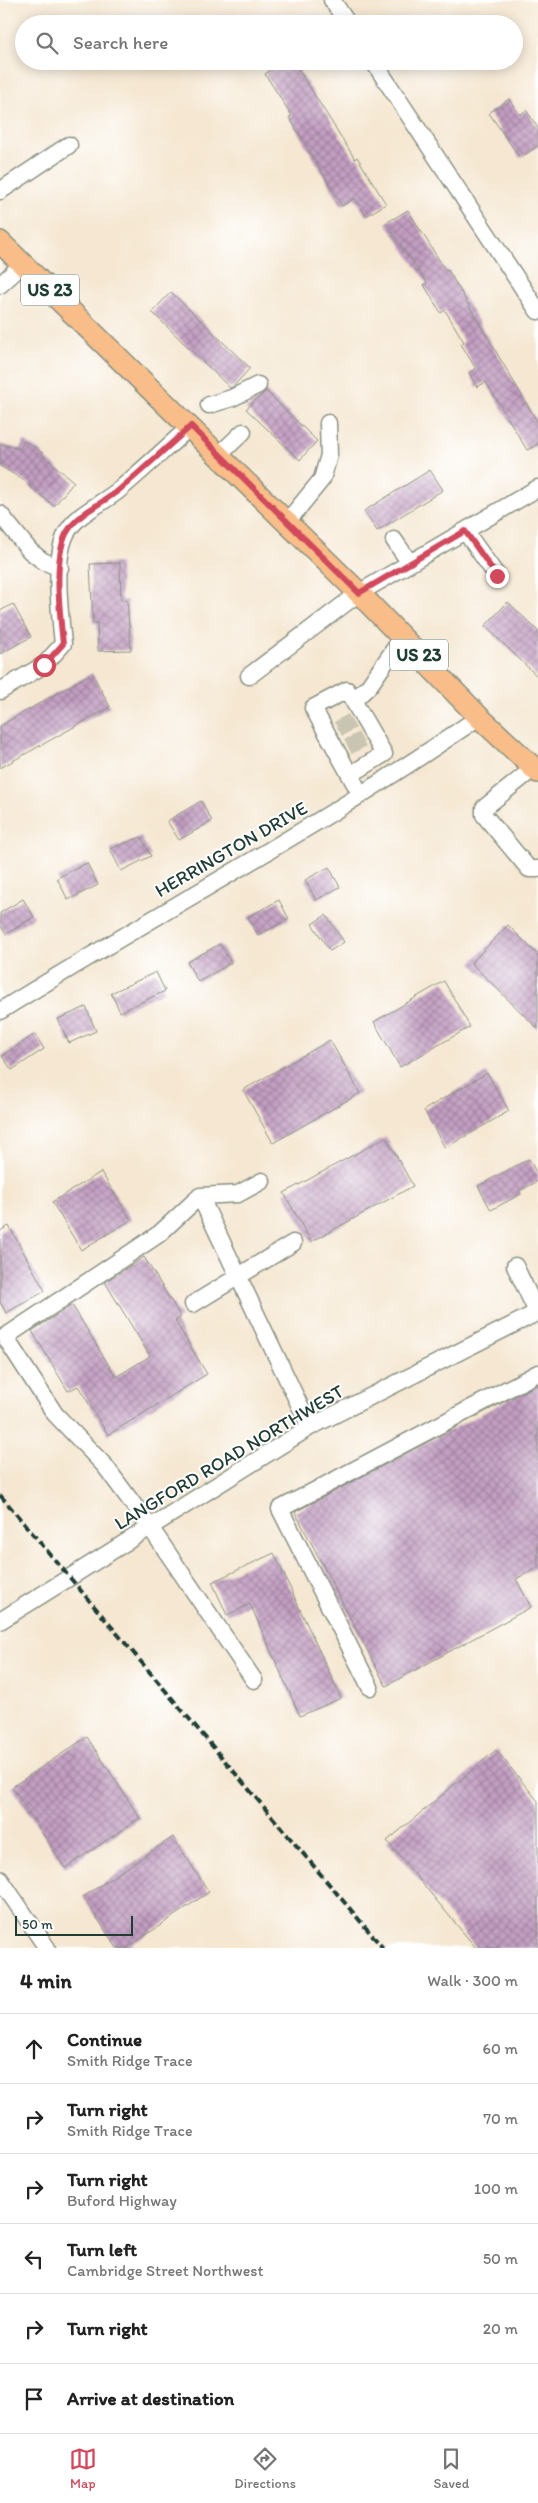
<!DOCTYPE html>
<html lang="en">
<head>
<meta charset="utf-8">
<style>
  :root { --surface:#fff; --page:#f6f6f6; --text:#222; --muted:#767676; --line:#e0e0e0; --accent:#d1495b }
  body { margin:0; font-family:Itim,sans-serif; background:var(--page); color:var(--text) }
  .scale { position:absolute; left:15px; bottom:12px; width:118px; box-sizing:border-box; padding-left:5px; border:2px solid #1f3d34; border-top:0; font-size:14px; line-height:18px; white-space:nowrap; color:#1f3d34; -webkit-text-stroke:4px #fff; paint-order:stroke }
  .stop { position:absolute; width:15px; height:15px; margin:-11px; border:4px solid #d1495b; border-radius:50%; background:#fff }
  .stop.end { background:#d1495b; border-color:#fff; box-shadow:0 1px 5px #0008 }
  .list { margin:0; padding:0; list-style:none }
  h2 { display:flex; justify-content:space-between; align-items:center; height:65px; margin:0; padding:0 20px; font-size:21px }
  h2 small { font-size:16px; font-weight:400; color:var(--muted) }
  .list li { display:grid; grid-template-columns:32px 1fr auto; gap:15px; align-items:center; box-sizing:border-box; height:70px; padding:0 20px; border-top:1px solid var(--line) }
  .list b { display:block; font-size:19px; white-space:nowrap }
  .list p { margin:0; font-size:16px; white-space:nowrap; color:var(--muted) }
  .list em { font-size:16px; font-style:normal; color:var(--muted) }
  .icon { flex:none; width:28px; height:28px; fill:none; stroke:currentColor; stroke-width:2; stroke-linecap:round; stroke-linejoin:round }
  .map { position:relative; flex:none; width:538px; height:1948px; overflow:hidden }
  .search { position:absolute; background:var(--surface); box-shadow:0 2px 12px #0003; left:15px; right:15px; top:15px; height:55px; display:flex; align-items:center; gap:12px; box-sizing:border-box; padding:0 18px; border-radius:28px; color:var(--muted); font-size:19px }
  .sheet { height:485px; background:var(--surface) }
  nav { display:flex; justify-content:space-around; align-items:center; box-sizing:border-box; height:70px; border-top:1px solid var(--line); background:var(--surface); font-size:14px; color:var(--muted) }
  nav a { display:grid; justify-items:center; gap:2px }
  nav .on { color:var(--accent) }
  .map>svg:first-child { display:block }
  .building { fill:url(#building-cross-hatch) }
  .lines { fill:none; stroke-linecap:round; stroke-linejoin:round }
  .minor-tunnel { stroke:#cac5b2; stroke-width:16; stroke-dasharray:16 8; stroke-linecap:butt }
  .minor-casing { stroke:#8a9282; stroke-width:19 }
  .major-casing { stroke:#8a9282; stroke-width:24 }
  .minor { stroke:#fff; stroke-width:16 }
  .major { stroke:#f8bd88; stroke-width:21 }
  .rail { stroke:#1f3d34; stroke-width:4; stroke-dasharray:8 4; stroke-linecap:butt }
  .route { stroke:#d1495b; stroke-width:6 }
  .labels { text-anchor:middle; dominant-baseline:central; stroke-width:4; stroke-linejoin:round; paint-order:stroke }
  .shield { fill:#fff; stroke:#627771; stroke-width:1 }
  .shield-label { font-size:18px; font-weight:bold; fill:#1f3d34 }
  .street-label { font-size:19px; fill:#1f3d34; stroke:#fff }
</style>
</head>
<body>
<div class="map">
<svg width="538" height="1948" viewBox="0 0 538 1948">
  <defs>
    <pattern id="building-cross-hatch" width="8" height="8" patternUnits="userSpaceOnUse" patternTransform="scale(1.25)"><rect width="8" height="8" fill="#c39ec2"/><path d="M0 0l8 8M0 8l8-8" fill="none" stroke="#9e829e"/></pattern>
  </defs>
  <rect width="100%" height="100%" fill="#fff"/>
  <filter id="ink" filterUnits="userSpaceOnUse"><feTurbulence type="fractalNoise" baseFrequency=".02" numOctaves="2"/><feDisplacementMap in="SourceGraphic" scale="10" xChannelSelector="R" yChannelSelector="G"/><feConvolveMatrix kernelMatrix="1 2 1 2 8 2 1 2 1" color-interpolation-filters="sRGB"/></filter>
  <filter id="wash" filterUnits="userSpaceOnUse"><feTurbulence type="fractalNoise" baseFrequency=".0096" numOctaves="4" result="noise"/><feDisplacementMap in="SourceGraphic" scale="20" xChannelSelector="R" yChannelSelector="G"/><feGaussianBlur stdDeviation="1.12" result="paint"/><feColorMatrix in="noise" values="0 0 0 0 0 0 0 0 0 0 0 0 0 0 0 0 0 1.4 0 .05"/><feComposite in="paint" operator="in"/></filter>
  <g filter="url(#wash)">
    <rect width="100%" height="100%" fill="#f5e7d1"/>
    <g id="blocks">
      <path class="building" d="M263,61H293L355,159L357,157L386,204L366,216L355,198L342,206L289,117L292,116L265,74L269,71Z
        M509,99L520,115L526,110L538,128V146L520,158L489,113Z
        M408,210L446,271L448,270L538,423V444L527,450L486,382L477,387L469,373L476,369L461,344L464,342L445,310L441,313L424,285L427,283L386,223Z
        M171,292L250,368L234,386L230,388L152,312Z
        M266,391L317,441L300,460L246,409Z
        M24,441L43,453L42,455L74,482L54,506L29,486L30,484L0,466V444L20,449Z
        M430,470L443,490L377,531L364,511Z
        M120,563L121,600H127L131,650L98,651L97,623H93L90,564Z
        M508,602L538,631V677L485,626Z
        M13,604L31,637L0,654V611Z
        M92,673L110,707L0,768V726Z
        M201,801L212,821L179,840L167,821Z
        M141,837L151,856L121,871L110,849Z
        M87,863L98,885L68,900L57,878Z
        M329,867L340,887L316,900L305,880Z
        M23,899L34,917L6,934L0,925V913Z
        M279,900L289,919L258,935L248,917Z
        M326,915L344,942L330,951L312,924Z
        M508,925L538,955V1029L471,963Z
        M220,944L231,963L198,982L187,962Z
        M156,972L165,991L120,1012L111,993Z
        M444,981L470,1027L400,1067L374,1022Z
        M86,1007L96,1031L69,1043L58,1019Z
        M35,1034L44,1049L12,1070L2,1056Z
        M330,1040L360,1093L273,1143L243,1090Z
        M487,1073L509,1111L445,1148L424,1110Z
        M386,1137L413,1186L311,1242L284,1193Z
        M529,1159L538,1176V1181L519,1191L521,1194L491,1210L478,1186Z
        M101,1172L131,1220L81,1250L52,1202Z
        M9,1226L45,1291L6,1313L0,1302V1231Z
        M144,1257L181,1317L175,1321L207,1374L108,1435L78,1386L68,1391L32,1331L72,1305L116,1377L150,1356L105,1282Z
        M538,1384V1567L516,1579L531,1607L386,1686L295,1512Z
        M274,1553L341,1698L300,1716L250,1604L227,1615L212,1582Z
        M87,1737L140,1818L65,1868L12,1787Z
        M496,1750L538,1801V1948H476L387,1841Z
        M173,1837L209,1892L127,1948H117L83,1897Z"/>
    </g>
  </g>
  <g filter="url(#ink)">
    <use href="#blocks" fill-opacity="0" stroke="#8a9282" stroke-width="1"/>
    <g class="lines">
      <path class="minor-tunnel" d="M338,729L352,721
        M348,747L363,739"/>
      <defs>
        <path id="minor" d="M332,0L348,24
          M373,61L538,311
          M0,191L69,145
          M0,285L23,264
          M209,405L232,398L258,385
          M219,455L243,432
          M0,514L30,551L43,561L60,568
          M287,522L322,479L329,455L328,423
          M465,531L497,576
          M394,540L410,563
          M249,676L359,593L538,488
          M0,691L44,665L63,644C60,613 53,562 66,534C77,513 102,504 119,490C143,470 167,447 191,426
          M353,701L369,686L402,638
          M534,768L484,808V815L529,869H538
          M350,775L384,754L347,690L313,708L361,795
          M0,1011C159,912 325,824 479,717
          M200,1196L310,1427
          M515,1266L537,1312
          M193,1304L293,1243
          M0,1621L310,1427L538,1312
          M254,1680L150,1527L105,1466L55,1414L5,1337L159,1234L200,1196L238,1194L262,1181
          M370,1687L280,1509L538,1373
          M0,1879L47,1948"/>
        <path id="major" d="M0,242L359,593L479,717L538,772"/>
      </defs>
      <use href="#minor" class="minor-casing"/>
      <use href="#major" class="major-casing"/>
      <use href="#minor" class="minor"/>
      <use href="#major" class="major"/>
      <path class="rail" d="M0,1495L383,1948"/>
    </g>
  </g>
  <g class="lines" filter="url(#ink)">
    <path class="route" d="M44,665L63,644C60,613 53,562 66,534C77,513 102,504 119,490C143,470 167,447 191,426L359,593L465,531L497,576"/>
  </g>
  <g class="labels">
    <g class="shield">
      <rect x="21" y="274.5" width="58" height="31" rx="4"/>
      <rect x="390" y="639.5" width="58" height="31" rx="4"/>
    </g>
    <g class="shield-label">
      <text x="50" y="290">US 23</text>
      <text x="419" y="655">US 23</text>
    </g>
    <g class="street-label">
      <text transform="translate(231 849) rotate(-30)">HERRINGTON DRIVE</text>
      <text transform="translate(229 1457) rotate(-31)">LANGFORD ROAD NORTHWEST</text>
    </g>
  </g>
</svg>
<div class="scale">50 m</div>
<div class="stop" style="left:44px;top:665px"></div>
<div class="stop end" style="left:497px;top:576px"></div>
<div class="search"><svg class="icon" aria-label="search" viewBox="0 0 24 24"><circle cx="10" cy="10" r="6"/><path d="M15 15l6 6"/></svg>Search here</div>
</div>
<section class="sheet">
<h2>4 min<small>Walk · 300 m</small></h2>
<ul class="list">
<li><svg class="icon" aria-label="ahead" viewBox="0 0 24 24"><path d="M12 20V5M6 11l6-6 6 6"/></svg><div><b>Continue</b><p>Smith Ridge Trace</p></div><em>60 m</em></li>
<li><svg class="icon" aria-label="right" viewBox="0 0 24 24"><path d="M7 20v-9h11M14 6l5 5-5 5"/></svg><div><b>Turn right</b><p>Smith Ridge Trace</p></div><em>70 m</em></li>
<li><svg class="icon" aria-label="right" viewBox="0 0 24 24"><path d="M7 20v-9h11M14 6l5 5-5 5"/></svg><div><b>Turn right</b><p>Buford Highway</p></div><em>100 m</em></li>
<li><svg class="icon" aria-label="left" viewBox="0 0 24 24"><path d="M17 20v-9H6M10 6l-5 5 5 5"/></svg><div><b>Turn left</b><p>Cambridge Street Northwest</p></div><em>50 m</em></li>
<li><svg class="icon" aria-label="right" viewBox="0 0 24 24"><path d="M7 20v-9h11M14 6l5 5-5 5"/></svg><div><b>Turn right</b></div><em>20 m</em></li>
<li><svg class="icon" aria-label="arrive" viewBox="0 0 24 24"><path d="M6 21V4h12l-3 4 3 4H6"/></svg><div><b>Arrive at destination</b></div></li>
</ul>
</section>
<nav>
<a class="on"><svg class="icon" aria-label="map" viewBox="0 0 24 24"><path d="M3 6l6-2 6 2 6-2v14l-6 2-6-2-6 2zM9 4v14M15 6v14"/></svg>Map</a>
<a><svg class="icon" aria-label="directions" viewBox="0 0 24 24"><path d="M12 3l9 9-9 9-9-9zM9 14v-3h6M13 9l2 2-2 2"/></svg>Directions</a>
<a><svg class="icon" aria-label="saved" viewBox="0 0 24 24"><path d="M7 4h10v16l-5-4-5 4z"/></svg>Saved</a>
</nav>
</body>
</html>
